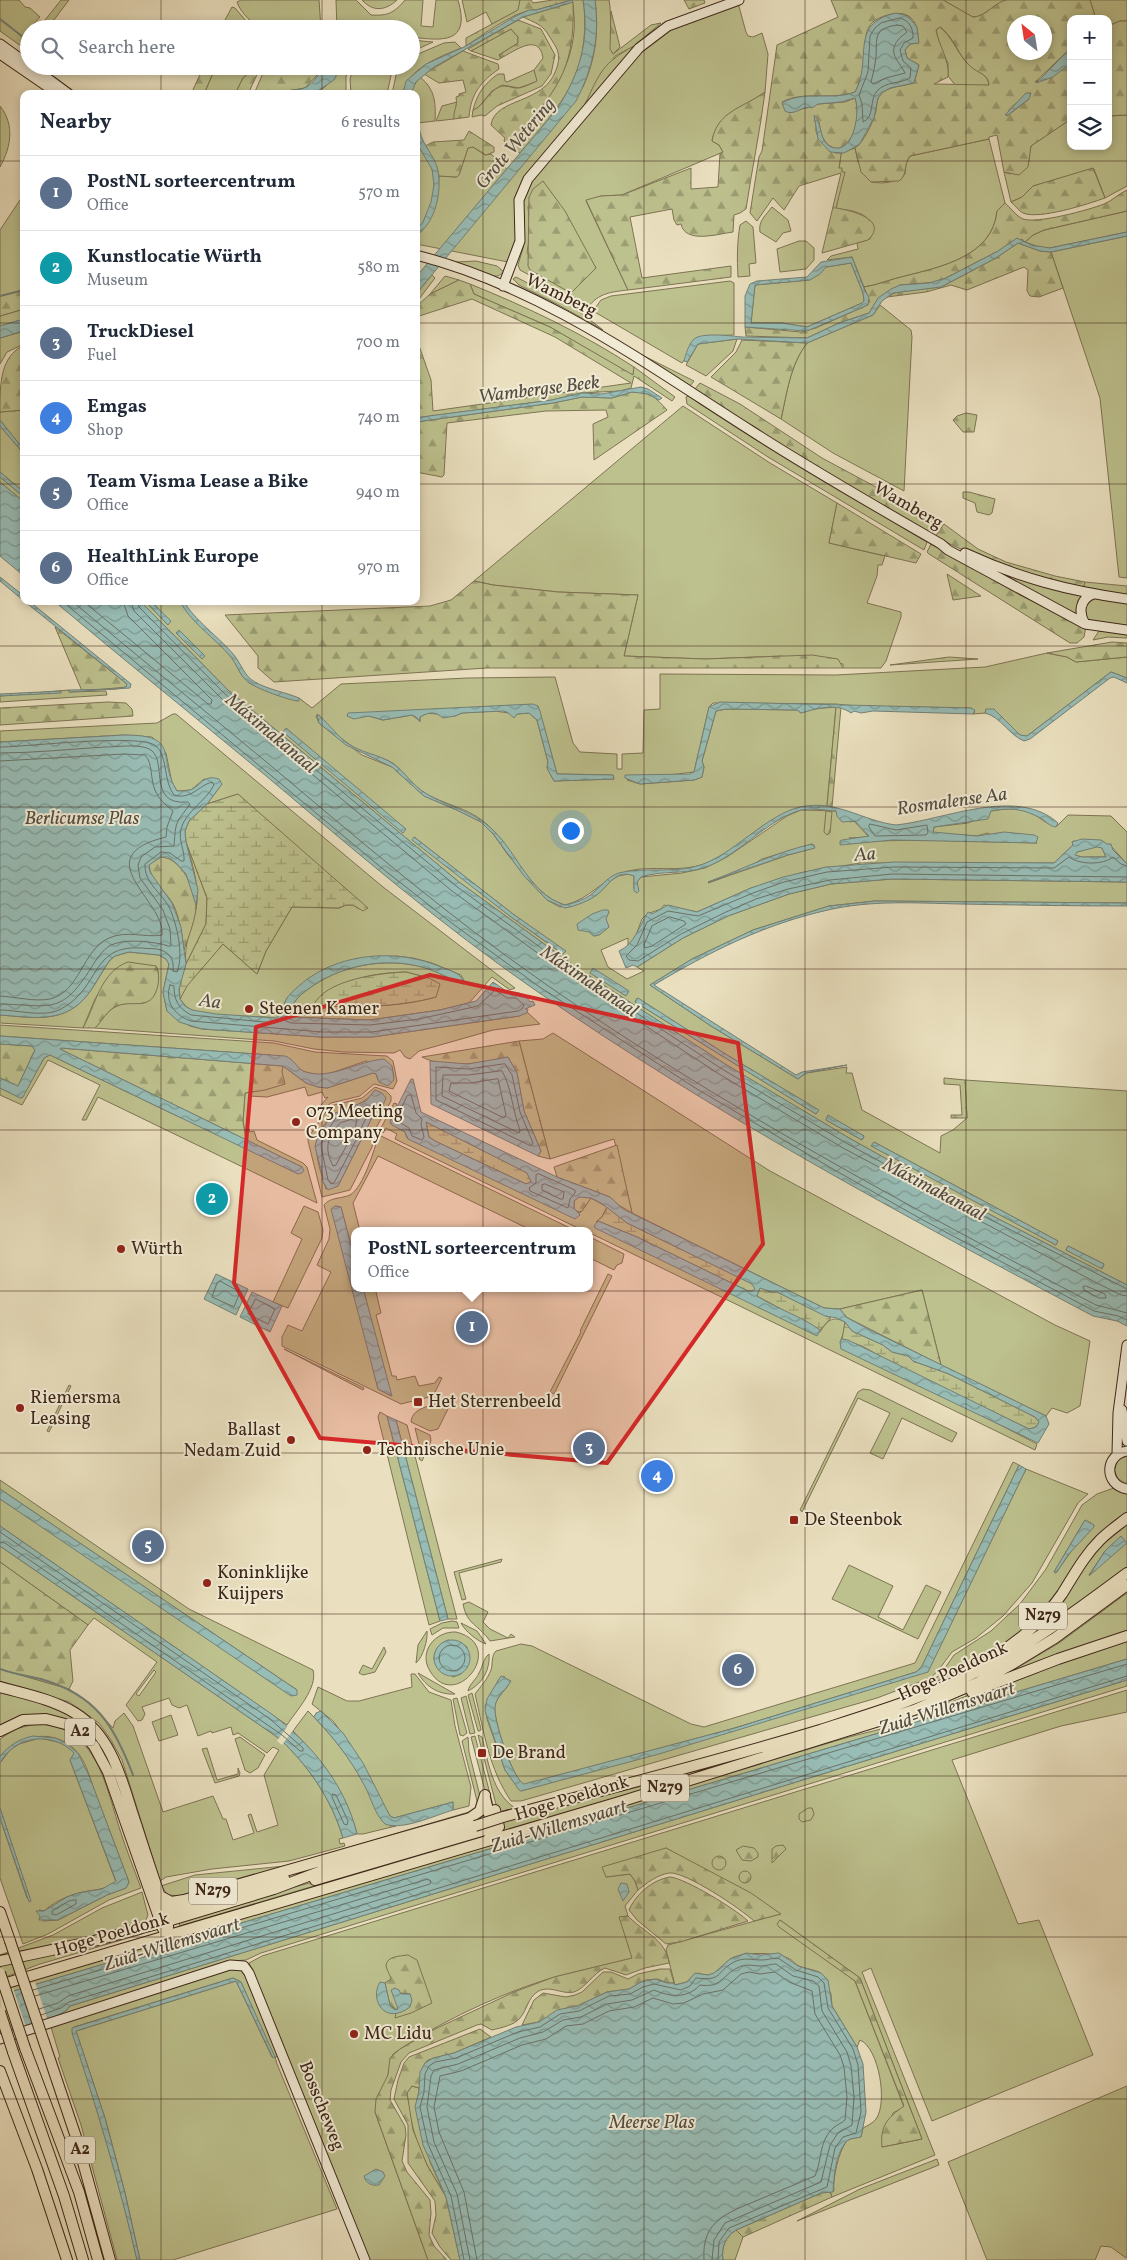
<!DOCTYPE html>
<html lang="en">
<head>
<meta charset="utf-8">
<style>
  :root { --surface:#fff; --page:#f6f6f7; --text:#1f2937; --muted:#747a83; --line:#e0e1e3; --accent:#d93025 }
  body { margin:0; font-family:Vollkorn,serif; background:var(--page); color:var(--text) }
  .controls { position:absolute; right:15px; top:15px; display:grid; overflow:hidden; border-radius:10px; box-shadow:0 2px 8px #0003 }
  .controls button { width:45px; height:45px; display:grid; place-items:center; padding:0; border:0; border-bottom:1px solid var(--line); background:var(--surface); color:var(--text); font:25px sans-serif }
  .compass { position:absolute; left:1007px; top:15px; width:45px; height:45px; border-radius:50%; background:var(--surface); box-shadow:0 2px 8px #0003; rotate:330deg }
  .you { position:absolute; left:570px; top:830px; width:18px; height:18px; margin:-12px; border:4px solid #fff; border-radius:50%; background:#1a73e8; box-shadow:0 0 0 8px #1a73e833 }
  .badge { display:grid; place-items:center; width:32px; height:32px; border-radius:50%; background:var(--accent); color:#fff; font-size:16px; font-weight:700 }
  .pin { position:absolute; translate:-50% -50%; border:2px solid #fff; box-shadow:0 1px 5px #0006 }
  .popup { position:absolute; left:351px; top:1227px; width:242px; height:65px; box-sizing:border-box; display:grid; place-content:center; border-radius:10px; background:var(--surface); filter:drop-shadow(0 1px 4px #0005); font-size:16px; white-space:nowrap; color:var(--muted) }
  .popup b { font-size:19px; color:var(--text) }
  .popup::after { content:''; position:absolute; left:50%; top:100%; margin-left:-10px; border:10px solid transparent; border-top-color:var(--surface) }
  .list { margin:0; padding:0; list-style:none }
  h2 { display:flex; justify-content:space-between; align-items:center; height:65px; margin:0; padding:0 20px; font-size:21px }
  h2 small { font-size:16px; font-weight:400; color:var(--muted) }
  .list li { display:grid; grid-template-columns:32px 1fr auto; gap:15px; align-items:center; box-sizing:border-box; height:75px; padding:0 20px; border-top:1px solid var(--line) }
  .list b { display:block; font-size:19px; white-space:nowrap }
  .list p { margin:0; font-size:16px; white-space:nowrap; color:var(--muted) }
  .list em { font-size:16px; font-style:normal; color:var(--muted) }
  .icon { flex:none; width:28px; height:28px; fill:none; stroke:currentColor; stroke-width:2; stroke-linecap:round; stroke-linejoin:round }
  .map { position:relative; flex:none; width:1127px; height:2260px; overflow:hidden }
  .search { position:absolute; background:var(--surface); box-shadow:0 2px 8px #0003; left:20px; top:20px; width:400px; height:55px; display:flex; align-items:center; gap:12px; box-sizing:border-box; padding:0 18px; border-radius:28px; color:var(--muted); font-size:19px }
  .panel { position:absolute; background:var(--surface); box-shadow:0 2px 8px #0003; left:20px; top:90px; width:400px; height:515px; border-radius:10px }
  .map>svg:first-child { display:block }
  .grass { fill:#bdc18e; stroke:#7e7454; fill-rule:evenodd }
  .forest { fill:url(#forest-firs); stroke:#7e7454; fill-rule:evenodd }
  .wetland { fill:url(#wetland-marsh); stroke:#7e7454 }
  .water { fill:url(#water-waves); stroke:#748177; fill-rule:evenodd }
  .pier { fill:#eae0bf }
  .lines { fill:none; stroke-linecap:round; stroke-linejoin:round }
  .shore { stroke:#6b7268; stroke-width:1 }
  .stream { stroke:#748177; stroke-width:2 }
  .secondary-casing { stroke:#3e2719; stroke-width:11 }
  .highway-casing { stroke:#3e2719; stroke-width:12 }
  .secondary { stroke:#f1ebd5; stroke-width:9 }
  .highway { stroke:#eae0bf; stroke-width:10 }
  .highway-bridge-casing { stroke:#3e2719; stroke-width:12; stroke-linecap:butt }
  .highway-bridge { stroke:#eae0bf; stroke-width:10 }
  .marked { fill:#d62828; fill-opacity:0.2; stroke:#d62828; stroke-width:4; stroke-linejoin:round }
  .grid { fill:none; stroke:#3e2719; stroke-width:1; stroke-opacity:0.55 }
  .poi-dot { fill:#8f2418; stroke:#f1ebd5; stroke-width:2 }
  .labels { text-anchor:middle; dominant-baseline:central; stroke-width:4; stroke-linejoin:round; paint-order:stroke }
  .shield { fill:#f1ebd5; stroke:#746251; stroke-width:1 }
  .shield-label { font-size:16px; font-weight:bold; fill:#3e2719 }
  .street-label { font-size:18px; fill:#3e2719; stroke:#f1ebd5 }
  .poi-label { font-size:18px; fill:#3e2719; stroke:#f1ebd5; text-anchor:start }
  .water-label { font-size:19px; font-style:italic; fill:#544c40; stroke:#f1ebd5 }
</style>
</head>
<body>
<div class="map">
<svg width="1127" height="2260" viewBox="0 0 1127 2260">
  <defs>
    <pattern id="forest-firs" width="22" height="20" patternUnits="userSpaceOnUse" patternTransform="scale(1.25)"><rect width="22" height="20" fill="#bdc18e"/><path d="M5 1l3.5 6h-7zM16 11l3.5 6h-7z" fill="#9b9d73"/></pattern>
    <pattern id="wetland-marsh" width="20" height="14" patternUnits="userSpaceOnUse" patternTransform="scale(1.25)"><rect width="20" height="14" fill="#bdc18e"/><path d="M1 5h8M5 5V1M11 12h8M15 12V8" fill="none" stroke="#9b9d73"/></pattern>
    <pattern id="water-waves" width="16" height="10" patternUnits="userSpaceOnUse" patternTransform="scale(1.25)"><rect width="16" height="10" fill="#98bdb6"/><path d="M0 5q4-4 8 0t8 0" fill="none" stroke="#7d9a93"/></pattern>
  </defs>
  <rect width="100%" height="100%" fill="#eae0bf"/>
  <filter id="stains"><feTurbulence type="fractalNoise" baseFrequency=".004" numOctaves="4"/><feColorMatrix values="0 0 0 0 .2 0 0 0 0 .09 0 0 0 0 .02 0 0 0 .5 -.17"/></filter>
  <radialGradient id="worn" r=".72"><stop offset=".6" stop-color="#630" stop-opacity="0"/><stop offset="1" stop-color="#630" stop-opacity=".3"/></radialGradient>
  <path class="grass" d="M0,0H19L25,7L30,8L40,17L23,36L27,40L21,46L0,31Z
    M61,0H69L47,29H38Z
    M241,0H319L321,29C303,29 283,31 265,29C254,27 240,12 237,2Z
    M336,0H356L371,15C388,16 394,13 405,0H423L421,26L433,27L436,0H458C471,44 443,41 411,37V29H337Z
    M362,0H397C385,11 373,12 362,0Z
    M462,0H520L519,10L492,24L486,12L467,22Z
    M572,0H583L584,5C590,75 562,103 520,153L509,146C546,101 584,63 572,0Z
    M595,0H609C612,13 609,47 613,54L651,25L661,23L634,46L615,56L585,104L521,184L516,202L519,237L508,262L416,244V235L421,232L438,192L439,176L456,177L459,175L468,148L473,147L485,155L491,154L507,169L445,243L583,87C596,58 599,30 595,0Z
    M943,0H1005L980,16L972,17Z
    M1090,0H1127V21H1120L1108,26V19H1096Z
    M738,3L746,32L748,36L753,37L762,33L768,54L765,92C745,107 717,113 712,141L719,145L723,152L622,195L601,196L586,201L628,290C611,292 599,293 588,307L520,270L518,265L523,248L524,233L521,208L525,189L641,48L665,30ZM528,206L596,267L571,293L527,253L530,232Z
    M232,7L235,8L253,29H239L225,20Z
    M940,27C952,37 957,52 967,63C975,71 989,73 989,86H956L948,76V63L939,45L936,30Z
    M511,29L518,37V43L499,55L501,58L498,60L471,51Z
    M411,40L433,42L411,52Z
    M455,42L461,48C440,57 407,68 403,94H392L398,66H411V57L444,43Z
    M216,66H250L247,71L249,73L243,78L235,94H204Z
    M341,66H349L346,77V94H313L325,87Z
    M354,66H393L387,94H351L350,79Z
    M534,70L538,81L519,88L502,85L492,91L477,109L473,110C477,94 484,84 498,74H504L505,81L507,82Z
    M420,77C435,89 436,103 435,121L418,123L416,94H411L412,88Z
    M457,102L454,119L436,121L442,106Z
    M0,106C15,125 11,147 0,167Z
    M1127,115V186L1105,198L1094,169L1033,186L1022,197L1011,202L1004,172L1010,174L1029,162V149L1034,143L1071,119V146H1108V116Z
    M989,139L1005,203L997,211C993,256 941,267 905,276C891,279 878,285 864,287L852,257L827,260L831,256L858,249L857,243L870,239C881,216 853,209 836,209L842,173L839,169L841,153L855,148L858,162L871,182C883,184 897,183 905,174L906,163L910,156Z
    M416,142C421,151 428,159 432,169C438,187 431,218 416,231Z
    M24,194V290L0,296V230Z
    M772,207L788,220L791,231L783,233L776,242L760,232C758,221 766,215 772,207Z
    M1127,211V232L1050,248H1042L1025,242L1033,235L1044,230Z
    M746,221L753,227L756,263L749,264L750,276L738,277C737,259 737,242 740,225Z
    M1127,236V578L1119,577L1100,398L1051,252Z
    M799,241H806L814,248V260L806,269L780,272L777,249Z
    M476,261L497,266L504,272L498,276H494L456,262Z
    M851,263L863,293L864,301L862,303L807,327L782,323H751L755,285L809,280L826,267Z
    M432,275L435,278L416,303V294Z
    M445,276L459,280L430,294Z
    M516,277L572,306L603,330L557,304L519,285L513,279Z
    M730,281L734,283V335L704,336L682,363L593,311L601,300L611,296Z
    M470,284C527,307 582,333 634,367L633,376L550,327L474,294Z
    M880,305L911,330L912,337L904,491L833,453L781,419C787,393 790,365 807,343L873,315Z
    M24,309V319L0,326V316Z
    M24,331V344L7,352L0,364V338Z
    M737,339L733,351L706,376L686,365L698,344Z
    M642,355L694,381L690,386Z
    M689,396L781,455L927,542L924,550L768,457L687,404L686,397Z
    M683,406L770,463L837,503L829,543L885,556L882,565H878L877,576L867,603L901,612V617L886,661L881,668H843V664L781,656L705,659L624,656L638,595L558,592L493,585L474,581Z
    M24,410V450L0,420V412Z
    M0,426L24,454V492L0,472Z
    M0,477L24,497V502L0,482Z
    M985,564L1083,594L1077,618L984,568Z
    M1085,582L1127,586V596L1083,589Z
    M1092,598L1127,600V627L1087,620L1083,614L1086,601Z
    M140,601H145L168,625L157,607L150,601H180L193,618L232,657L241,674L249,683L297,701L299,698L312,708L341,684L468,678L555,677L573,743L580,752L617,754V769H622V754L643,753L644,710L660,709V674L836,675L985,667L1047,653L1067,657L1076,662L1127,657V678L1111,672L1027,736L1023,737L986,709V713L973,714L975,712L971,708L856,706L836,704L713,703L709,707L694,772L627,780L640,784L694,780L702,777L704,767L702,761L716,711L726,709L797,710L801,713L813,709L836,707L827,806C813,806 798,806 785,813C756,826 734,853 704,864C679,873 653,865 628,871C602,878 591,899 565,905C527,894 513,844 483,821C467,808 443,804 425,793C412,785 405,773 394,764C384,757 373,757 362,752C345,743 330,730 319,715L316,716L319,723L362,755L392,767L424,796L459,811L481,822L494,835L508,855L547,900L560,907L585,901L598,894L609,882L618,876L629,874L634,876V889L638,892L637,882L641,877L682,873L705,868L727,857L787,816L801,810L836,811L850,822L854,821L869,837L849,838L874,841L922,840L1037,843L1000,834L992,835L987,833L977,836L933,833L934,827L968,823L988,815L991,811C1004,809 1017,807 1030,812C1039,816 1047,826 1057,826L1068,815L1111,816L1127,832V864L1110,845L1073,841V845L1054,863H861L804,872L751,888L697,912L664,905L661,909L647,914L642,919L633,943L628,945V938L601,950L608,967L627,979L644,971L637,967L683,938L728,916L789,894L831,884L892,879L1127,882V903L875,901L829,906L753,930L692,959L650,985L711,1026L798,1079L806,1073L847,1067L846,1073H852L862,1110L940,1153L941,1136L953,1130L967,1118L965,1080L1127,1091V1285L944,1191L849,1138L725,1064L577,968L459,882L229,691ZM179,631L202,659L176,633ZM538,706L557,774L613,775L614,779L554,781L547,768L548,762L537,720L529,713L517,714L494,711L462,713L455,716L427,713L420,717V721L412,715L383,720L369,716ZM414,837L513,914L565,951L563,954L511,917ZM812,844L814,848L788,855L708,883L749,867L762,859ZM609,912L605,919L609,927L599,935L594,936L589,932ZM637,998L727,1055L818,1110L816,1114L635,1002ZM828,1116L864,1136L862,1140L826,1120ZM874,1142L1058,1241L1056,1245L872,1146ZM1068,1246L1104,1264L1102,1268L1066,1250Z
    M1106,629L1127,633V638L1108,637L1093,640L1099,631Z
    M69,690V692L106,691L107,695L0,702V696Z
    M173,714H176L383,887L515,988L510,990L492,977L469,1003L440,1010L370,1020L289,1017C290,1002 302,993 314,985C347,963 392,957 430,969C441,973 455,984 465,983L461,975L432,963L413,958L396,956L358,959L287,998L280,1014L276,1018C253,1015 211,1018 192,1010C186,1007 184,1004 180,999L186,986L223,944L257,974L266,951L292,907L339,908L346,905H353L359,909L238,794L207,804L222,784L204,779L191,790L177,791L172,783L166,753L152,737L124,735L0,742V731L157,723ZM406,972L429,978L436,997C396,1008 354,1007 313,1006C339,979 371,973 406,972Z
    M186,842L207,898L206,924L186,964C183,942 194,924 197,903C199,882 191,861 186,842Z
    M1097,846L1102,848L1106,857H1082L1074,855L1077,852Z
    M129,952L159,955L166,959L169,964L163,992L167,1011L190,1026L202,1029L321,1037H372L519,1016L527,1012L540,1024L493,1030L419,1051L410,1059L405,1057L400,1050L394,1053L343,1052L314,1049L274,1041L95,1028C102,1021 107,1010 117,1006C135,998 149,1014 157,985C158,978 160,973 156,966L112,973L95,999L83,1028L0,1023V1015C30,1017 61,1024 84,999C94,988 101,973 110,960L115,956Z
    M0,1025L274,1043L315,1052L387,1056L393,1061L397,1081L393,1089L374,1084L360,1096L331,1103L324,1108L320,1106L328,1097L325,1098L322,1092L308,1096L305,1087L267,1097L249,1096L247,1124L250,1132L254,1131L257,1140L303,1163L307,1167L317,1203L98,1097L86,1120H82L100,1085L48,1060L22,1105L0,1095V1088L22,1098L44,1058L50,1055L175,1115L302,1167L246,1140L243,1121L245,1093C263,1091 279,1086 283,1066L306,1083L318,1087L327,1088L373,1073L376,1074L378,1080L394,1077L392,1068L366,1061L331,1073L318,1075L305,1072L270,1055L0,1036Z
    M553,1033L770,1171L1055,1325L1090,1341L1080,1406L1067,1413L1052,1408L1046,1416L941,1365L922,1290L840,1309L824,1308L632,1213L614,1139L550,1159L519,1041L543,1039Z
    M375,1087L386,1091L391,1096V1101L376,1128L372,1147L350,1190L322,1197L308,1141V1138L330,1106L362,1098ZM375,1090L378,1111L376,1108L367,1128L368,1132L361,1140L338,1186L326,1189C319,1165 310,1148 325,1124C328,1119 331,1115 336,1113C351,1107 366,1104 375,1090Z
    M394,1103L397,1104L390,1123L405,1132L407,1138L580,1213L591,1198L607,1207L602,1217L596,1222L820,1332C827,1321 832,1315 845,1322L844,1332L840,1342L1037,1444L1035,1450L590,1233V1231H584L395,1139L397,1134L386,1128L383,1133L381,1128Z
    M379,1135L576,1231H533L378,1156L353,1203L360,1231H354V1257L341,1207L335,1206L378,1389L391,1396L363,1288H375L381,1313L376,1315L392,1376H396L397,1380L415,1376L419,1386L435,1383L439,1377L442,1378L433,1396L401,1404L282,1346V1337L288,1325L302,1331L331,1272L317,1265L329,1239L330,1229L324,1205C330,1197 341,1199 350,1195C364,1187 374,1149 379,1135Z
    M304,1206L318,1212L323,1230L322,1238L288,1308L273,1302L302,1239L291,1233Z
    M590,1237L624,1254L622,1263L617,1265L614,1270L590,1258Z
    M608,1274L612,1276L554,1394L550,1392L581,1332L580,1331Z
    M284,1349L364,1388L363,1390Z
    M69,1385L71,1386L49,1432L47,1431Z
    M863,1389L870,1390L957,1433L952,1442L902,1418L883,1459L870,1453L890,1413L858,1398L802,1512L800,1510L858,1392Z
    M449,1401L451,1403L438,1429L430,1431L411,1422C412,1406 436,1405 449,1401Z
    M380,1412L387,1416L440,1621L429,1625L378,1417Z
    M396,1420L407,1425L457,1619H448Z
    M415,1428L430,1435L431,1441L422,1461L419,1459L421,1452Z
    M1127,1456V1483H1125L1117,1478L1114,1469L1118,1460Z
    M1013,1462L1019,1465L922,1666L916,1672L735,1728L524,1785C513,1780 492,1717 495,1705C497,1698 503,1692 508,1686L504,1676L499,1679L485,1706L487,1719L505,1770L521,1791L928,1671L1026,1469L1088,1494L1078,1503L1032,1583L1003,1616L976,1638L952,1652L937,1672L930,1678L877,1698L521,1801H511C489,1769 484,1732 475,1694C481,1686 487,1680 491,1670C493,1664 491,1656 496,1651L521,1644L532,1646L691,1724L704,1727L915,1663Z
    M0,1480L189,1609L313,1670C318,1688 296,1711 287,1725L0,1526V1499L297,1690L0,1489Z
    M1114,1488L1127,1492V1515L1040,1616L1002,1648L932,1684L931,1681L940,1675L954,1655L991,1631L1020,1604L1046,1569L1082,1505L1097,1494ZM1085,1520L1091,1523L1056,1573L1054,1572Z
    M1127,1521V1568L1085,1599L1014,1647L1091,1554ZM1121,1537L1089,1575L1105,1551Z
    M0,1546L280,1739C309,1767 331,1798 343,1838L339,1839L340,1844L344,1843L345,1846L289,1861L212,1869L166,1877L160,1881L122,1760L111,1740L99,1723L69,1702L0,1681V1669L69,1689L91,1704L113,1728L115,1721L124,1713L133,1726L163,1812L213,1796L223,1819H226L233,1840L254,1833L248,1815L251,1814L257,1832L278,1825L264,1775L279,1750L273,1747L267,1753L238,1733L233,1735L231,1727L212,1733L211,1731L198,1736L187,1705L179,1708L172,1705L169,1698L142,1707L145,1714L142,1720L138,1721L126,1705L157,1662L94,1618L88,1625L0,1562ZM154,1670L156,1672L139,1696L136,1694Z
    M502,1559L501,1562L459,1573L466,1599L462,1600L454,1572Z
    M849,1565L893,1586L878,1617L903,1630L926,1585L941,1592L918,1639L832,1599Z
    M1127,1593V1631L1015,1671V1669L1059,1643Z
    M469,1602L488,1612L483,1622L490,1629L508,1638L511,1634L515,1637L490,1641C478,1624 467,1625 463,1604Z
    M452,1621L457,1622L459,1628H443L432,1635L430,1629L442,1623Z
    M461,1623L477,1631L486,1644C477,1641 465,1631 461,1623Z
    M427,1631C428,1640 423,1657 416,1663L418,1645Z
    M456,1632C509,1645 455,1714 430,1671C418,1652 435,1631 456,1632ZM448,1640L460,1642L467,1647L461,1674L453,1677L434,1660C434,1649 439,1645 448,1640Z
    M1127,1640V1659L0,1995V1990L849,1737L885,1728L1007,1680Z
    M384,1647L386,1652L375,1672L363,1675L359,1673L363,1665L372,1669Z
    M489,1654C490,1670 483,1683 468,1691C470,1683 476,1680 479,1673C483,1666 483,1659 489,1654Z
    M418,1673L455,1694C439,1695 426,1687 418,1673Z
    M411,1674H415L429,1692L451,1700L455,1726L471,1787L469,1806L453,1810V1802L394,1818L390,1816L342,1733L333,1721L312,1704L318,1687L347,1701H359L412,1687Z
    M1127,1680V1686L261,1953L246,1960L234,1961L0,2037V2033C15,2028 63,2019 70,2006Z
    M0,1690C60,1708 84,1710 112,1771L103,1757L58,1719L0,1728Z
    M1127,1690V1712L1061,1726L952,1760L1018,1924L1039,1920L1093,2055L932,2121L871,1968L862,1972L935,2155L832,2197L830,2192L834,2191C832,2180 839,2151 846,2142C849,2138 856,2138 861,2137L863,2128C867,2126 873,2123 876,2119C888,2103 879,2048 860,2040L857,2047L832,2006L831,1994L821,1973C814,1969 806,1969 799,1966C795,1964 793,1961 790,1959C777,1952 747,1952 734,1957C725,1961 721,1970 713,1974C699,1979 701,1965 687,1982L675,1985L666,1950L668,1945L780,1914L666,1848L606,1877L630,1874L635,1881L638,1890L625,1906L628,1916L620,1917L633,1958C607,1965 581,1970 555,1977C503,1992 437,2023 393,2054L388,2075L375,2112L428,2260H368L249,1963L262,1956ZM780,1920L860,1978L922,2139L882,2147L893,2113L904,2107L855,1981L778,1924Z
    M472,1693L481,1729L480,1731H478L468,1695Z
    M466,1696L475,1733L470,1734L461,1698Z
    M457,1698L467,1733L463,1736L460,1735L453,1699Z
    M308,1711C329,1732 347,1754 362,1779C373,1798 374,1810 390,1826H396L363,1834H357C347,1794 322,1760 293,1731Z
    M171,1715L178,1735L159,1741L152,1722Z
    M35,1724C96,1724 105,1783 120,1830C126,1849 134,1869 141,1888L109,1900L48,1934L23,1944L0,1878V1818L27,1898L30,1901L0,1808V1763L10,1750L19,1744L40,1738L62,1743L75,1753L70,1760L116,1882C104,1891 93,1889 79,1893C66,1896 53,1903 44,1911L39,1910L43,1921L58,1920L107,1895L126,1888L129,1882C118,1853 107,1824 96,1795C91,1782 87,1764 78,1753C56,1727 20,1734 0,1756V1739L15,1729Z
    M478,1735L482,1737C488,1761 492,1793 515,1808L498,1812Z
    M475,1736L495,1813L491,1814L471,1737Z
    M240,1737L265,1755L258,1768L250,1773L245,1770L235,1739Z
    M468,1737L469,1752L481,1800L474,1813L267,1872L180,1896L168,1895L161,1886L195,1875L285,1866L469,1812L475,1809L477,1801L462,1741Z
    M207,1748L217,1780L238,1774V1768L240,1773L239,1776L215,1783L202,1749Z
    M685,1775V1777L504,1831L501,1822Z
    M481,1836L180,1926L178,1921C279,1890 380,1864 481,1836Z
    M142,1892L148,1915L145,1922L140,1925L0,1959V1955L53,1935L102,1908Z
    M141,1931L142,1934L40,1964L0,1979V1966Z
    M229,1967L242,1968L280,2056L275,2057L277,2064L337,2209L173,2260H140L125,2193L105,2118L76,2031L236,1981L272,2057H274L241,1982L233,1978L74,2027L122,2194L137,2260H117L81,2125L58,2058L60,2057L51,2027Z
    M412,2086L419,2088L418,2098L430,2162L443,2190C422,2162 410,2129 407,2093Z
    M1127,2086V2256L1126,2258L1111,2247L1101,2246L1095,2260H987L948,2162Z
    M937,2159L939,2165L797,2221L860,2189Z
    M736,2230L743,2237L735,2260H723C721,2248 725,2237 736,2230Z"/>
  <path class="forest" d="M520,0H531L533,3L553,0H571L536,10C519,8 481,36 466,46V38L518,10Z
    M684,0H704L705,3L689,9Z
    M831,0H943L973,17C986,17 994,2 1007,0C1034,0 1063,0 1090,0L1096,19H1071V48L1035,82L1071,63V119L1031,146L1028,167L1019,175L1004,172L997,135L989,137V139L910,156C903,165 908,175 899,181L871,182L861,172L855,148C864,142 872,124 875,114C878,106 875,98 883,92C892,86 904,86 914,83L919,65L907,58L905,50L910,44L918,43C918,33 918,25 911,18C906,13 899,13 892,14C863,20 866,34 864,58C864,69 860,82 855,92C832,101 804,90 782,102L789,113L818,104L845,102L855,98C861,115 856,143 837,149C823,145 821,135 819,122C808,133 828,146 835,153H841V155L839,168H842V172H845L836,208C849,210 890,219 868,240L822,253L841,173L799,186L784,210L773,198L757,221L750,213L759,157L762,151L777,45L838,17ZM1014,22H1044V52H1014ZM940,27C954,37 958,55 970,66C977,73 989,74 989,85L934,84L948,77C950,61 939,46 936,30ZM1029,99L1007,116C1008,106 1020,100 1029,99Z
    M573,2C576,75 553,93 509,146L504,141L505,138L491,125C495,97 544,105 556,70C559,62 560,55 556,47C543,26 545,27 523,17Z
    M611,11L620,47L613,54L610,49Z
    M518,20L541,29L555,55L551,74L542,86L497,106L485,116L481,115L472,117L473,110C484,106 488,92 499,87C507,84 512,89 519,88C525,87 532,83 537,81L534,70L543,58C539,32 515,51 501,58L499,55L518,43V37L511,29L471,51L468,49Z
    M1120,21H1127V115L1108,116V26Z
    M634,46L585,104C600,73 602,63 634,46Z
    M463,51L498,64L499,69C480,82 471,94 469,117L454,119C453,110 458,107 456,97L459,96V94L466,92L463,80L439,83L424,74Z
    M204,66H216L204,94H191Z
    M250,66H261L248,94H235L243,78L249,73L247,71Z
    M266,66H320L321,71L305,88L287,91L285,94H254Z
    M765,92C760,131 752,169 746,209L740,213L734,215L733,232C718,234 685,244 681,224L677,225L674,220L672,209L630,217L642,278L731,266V277L628,290L586,200L601,196L622,195L691,168V189L718,187L720,154L723,152L719,145L712,141C717,111 743,108 765,92Z
    M469,131L494,147V152L486,155L473,147L468,148L459,175L457,177L439,176L437,168L425,146L433,142L464,140Z
    M1093,168L1105,198C1088,204 1039,220 1023,213C1019,211 1015,205 1011,202L1022,197L1033,186Z
    M543,181L565,211L596,268L571,293L530,270L528,266L529,197L533,189Z
    M1127,190V211L1044,230L1033,235L1025,242L1022,239L938,282L900,285L875,303L869,313L839,323L807,338L746,336L745,327L801,332L816,328L863,307L870,302L864,287C878,285 891,279 905,276C941,267 993,256 997,211L1005,203C1011,208 1016,216 1023,219C1037,224 1089,210 1104,204C1112,201 1118,194 1127,190Z
    M1018,243L1040,251L1051,252L1063,288L1039,297L1030,296L1027,291L1028,270L1024,267L967,290L951,285L926,292L887,297L899,291L941,287L996,258Z
    M459,280L470,284L474,294L550,327L633,375L634,367L675,397L672,401L634,376L631,388L620,391L581,393L552,400L416,418V337L431,380L433,411L631,383L555,337L472,299L416,317V307L430,294Z
    M24,290V309L0,316V296Z
    M742,340L807,343C790,365 787,393 781,419L711,377L736,352Z
    M24,345V410L0,412C0,383 0,357 24,345Z
    M700,383L740,404L822,458L939,521L931,535L775,444L695,389Z
    M632,392C651,392 655,397 667,410L594,460L593,424L608,417L606,410L546,411L447,423L444,475L442,477L416,472V422L553,403L582,397L612,398Z
    M966,413L977,415L974,432H963L953,420L957,416Z
    M963,492H969L995,499L992,513L989,515L977,512L975,503L963,498Z
    M837,503L921,554L916,563L829,543Z
    M944,524L978,549L1006,562L1055,576L1085,582L1083,589L995,565L935,537Z
    M931,544L1020,595L1086,626L1084,637L1077,643H1070L929,554L927,552Z
    M947,574L981,596L953,600Z
    M474,581L493,585L558,592L638,595L624,656L705,659L812,655L838,659L843,668H487L274,682L258,668V656L225,615L430,606L451,600Z
    M55,627L127,684V687L82,691Z
    M1112,642L1127,643V657L1076,662L1067,657L1047,653Z
    M949,657L978,659L890,665Z
    M108,702L126,703L132,709L133,716L0,725V708Z
    M836,707H841L832,807L827,806Z
    M826,811L832,812L830,833L827,835L824,832Z
    M161,857C181,858 194,887 196,904C197,916 188,938 184,950C182,935 180,918 173,904C165,890 150,882 149,864Z
    M128,962L156,966C159,973 159,978 158,985C152,1013 133,999 117,1006C107,1010 102,1021 95,1028H83C95,1006 101,971 128,962Z
    M519,1041L550,1159L538,1156L541,1151L524,1111L517,1073L508,1057C480,1063 448,1070 422,1057Z
    M0,1044L32,1046L35,1050L18,1086L0,1078Z
    M61,1048L283,1066L282,1072L285,1084L265,1090L245,1093L243,1121L246,1140L60,1049Z
    M944,1078L965,1080L967,1118H951V1115H962L960,1085L944,1084Z
    M617,1145L632,1213L615,1203L610,1197L557,1177L554,1167Z
    M586,1196L591,1198L582,1211L579,1212L574,1209V1201L579,1197Z
    M922,1290L941,1365L846,1317L840,1309Z
    M0,1562L88,1625L70,1650L73,1681L69,1689L0,1669Z
    M808,1808H812L814,1814L811,1820L802,1822L799,1819V1814Z
    M743,1846L754,1848L758,1853V1857L751,1861L742,1860L736,1850Z
    M776,1846L783,1845L786,1849L772,1863V1849Z
    M666,1848L751,1893L781,1914L754,1921C741,1909 685,1871 669,1873C657,1875 647,1883 638,1890L635,1881L630,1874L606,1877L602,1867Z
    M712 1863a7 7 0 1 1 14 0a7 7 0 1 1-14 0Z
    M739 1877a6 6 0 1 1 12 0a6 6 0 1 1-12 0Z
    M670,1877C685,1878 737,1910 748,1921L680,1942L666,1944L637,1920L629,1910C636,1894 652,1880 670,1877Z
    M628,1916C643,1932 666,1939 669,1963L645,1968L626,1975L605,1968C593,1973 586,1988 574,1992C562,1995 549,1984 537,1992C528,1998 527,2010 520,2018C515,2025 500,2028 492,2030L481,2024L477,2025L409,2053L401,2062L391,2090L390,2100L405,2126L406,2135L402,2161L407,2172L430,2200L431,2213L429,2235L434,2246L447,2260H428L375,2112L376,2099L388,2075L390,2058L400,2049L435,2029L514,1992L554,1977L632,1958L619,1917Z
    M780,1920L860,1978L922,2139L882,2147C880,2126 887,2118 904,2106L855,1981L779,1927L777,1924Z
    M408,1955L417,1960L432,2003L411,2013L395,2018L396,2013L407,2009L410,1994L400,1993L397,2010L390,2005L385,1983L391,1979C390,1975 387,1970 386,1966C386,1956 401,1956 408,1955Z
    M660,1969H670L674,1983H667L658,1979L645,1980L629,1989L607,1992L578,2006H570L539,2022L522,2025L534,2000L543,1993L566,1997L575,1995L582,1992L603,1972H611L628,1979L638,1974Z
    M480,2029L491,2037L454,2053L428,2060L425,2063L419,2088L412,2086L407,2093L413,2130L427,2165L446,2197L460,2260H451L440,2247L432,2233L436,2215L435,2201L408,2163V2125L394,2099L398,2080L404,2063L409,2057Z
    M830,2192L832,2197L743,2237L736,2230L821,2193Z"/>
  <path class="wetland" d="M238,794L368,908L363,911L353,905H346L339,908L292,907L266,951L257,974L223,944L187,986L180,999L179,983L186,964L206,924L207,898L186,842L185,831L189,821L207,804Z
    M406,972L429,978L440,984L436,997C396,1008 354,1007 313,1006C325,979 381,973 406,972Z
    M426,1122L528,1173L531,1182L526,1184L435,1141L429,1137Z
    M607,1207L627,1223L753,1284L756,1289L752,1291H748L637,1237L598,1221L596,1222L602,1217Z
    M760,1287L771,1292H777L831,1318L820,1330L757,1296Z
    M845,1322L852,1331L883,1345L892,1352L908,1356L913,1361L949,1374L1035,1417L1039,1422L1036,1427L1029,1429L898,1366L862,1346L842,1339Z"/>
  <path class="water" d="M572,0L573,2L523,17L434,67L416,82L411,94H403L406,81L426,64L466,46L514,17L529,10H536Z
    M583,0H595C600,37 593,68 576,101L416,294V277L557,109C579,75 590,41 583,0Z
    M896,13L908,16L917,27L919,43L910,44L905,50L907,58L919,65L914,83L890,88L883,92L878,98L874,118L859,145L844,153L830,152L818,139L814,115C823,122 818,147 836,148C855,150 860,110 855,98L841,102L818,104L812,108C803,104 795,117 785,111L782,103C803,90 832,101 855,92C873,60 848,23 896,13Z
    M1071,48V63L1053,77L1036,83Z
    M320,66H341L334,80L313,94H289L291,90C295,90 300,90 304,88C311,86 322,73 320,66Z
    M1026,93H1031L1029,99L1008,115H1005Z
    M416,108C418,116 418,124 420,132C423,145 433,154 437,167C443,188 436,224 416,235V231L423,222L431,202L434,185L432,169L416,142Z
    M1127,232V236L1051,252L1040,251L1018,243L996,258L941,287L893,293L882,301L873,315L807,343L737,339L698,344L687,362L684,361C686,354 688,345 694,339C702,332 732,336 742,337L807,338L839,323L869,313L878,298L891,289L900,285L929,283L946,278L998,251L1017,238L1031,245L1050,248Z
    M852,257L865,291L869,297L868,305L807,331L745,327V296L750,284L757,281L807,277L821,262ZM851,263L863,293L864,301L862,303L807,327L782,323H751L755,285L810,280L820,274L826,267Z
    M24,319V331L0,338V326Z
    M641,387L648,389L662,398L659,400L648,394L632,392L612,398L582,397L553,403L416,422V418L429,416L552,400L581,393L602,394Z
    M0,420L24,450V454L0,426Z
    M0,472L24,492V497L0,477Z
    M0,482L24,502V576L0,556Z
    M0,577L24,596V601L0,581Z
    M24,601H29L131,684L130,688L69,692V690L116,689L126,687L127,684Z
    M54,601H140L229,691L459,882L577,968L725,1064L849,1138L944,1191L1127,1285V1326L1117,1321L1093,1316C904,1216 714,1114 538,992C442,926 354,850 265,775C195,717 124,660 54,601Z
    M145,601H150L171,621L168,625Z
    M180,601H184C192,618 221,639 234,655C242,665 244,676 255,682C269,690 285,692 299,698V701C290,701 255,688 248,682C239,675 237,664 230,656C216,639 189,621 180,601Z
    M179,630L205,656L202,659L176,633Z
    M1111,672L1127,678V683L1114,677L1110,678L1030,739L1024,741C1009,735 1001,717 985,713L986,709H994L1020,735L1027,736Z
    M61,691V693L0,696V694Z
    M720,702L971,708L975,710L973,714L873,711L861,713L854,711L851,713C836,702 816,709 801,713L797,710L726,709L716,711L702,761L704,767L702,777L694,780L640,784L625,778V775L690,774L694,772L709,707Z
    M533,704L538,706L540,711L557,774L613,775L614,779L554,781L547,768L548,762L537,720L529,713L517,714L514,718L507,712L503,711L462,713L455,716L443,718C435,711 429,712 420,717V722L416,717L412,715L383,720L369,716L354,719L347,716L348,713Z
    M317,714C325,719 337,736 347,743C361,753 378,754 392,763C403,770 411,783 422,791C447,808 471,808 495,832C518,855 531,895 565,905C575,903 587,899 595,891C603,884 609,876 619,873C647,866 678,875 706,863C737,850 769,814 800,807C836,799 863,821 896,825C944,820 1017,786 1058,823L1056,827C1049,826 1047,822 1042,819C1025,809 1010,807 991,811L988,819L934,827L933,832L977,836L1004,832L1034,835L1038,837L1036,843L893,840L840,845V841L842,840L869,836L855,821L842,822L837,816L836,811C825,810 812,808 801,810C768,819 739,855 706,867C685,875 662,870 641,877L637,882L639,891L637,893L634,891V876C616,869 610,884 598,894C589,901 576,906 565,908L547,900L524,876L494,835L481,822L459,811L424,796L392,767L346,745L319,723Z
    M286,728L406,829L403,833L283,732Z
    M124,735C182,735 156,757 177,791C181,791 186,791 190,790C202,786 202,774 219,779L222,784L207,804L189,821L185,831L186,842L198,890L196,905L186,874L176,863L168,857H161L149,865L150,872L172,903L181,927L186,964L179,989L180,999L185,1006L192,1010L216,1014L276,1018C283,1014 283,1005 287,998C291,992 300,985 306,980C344,952 399,949 441,967C451,971 461,973 465,983L463,984C452,980 442,974 431,970C393,956 347,963 314,985C302,993 290,1002 289,1017L370,1020L440,1010L476,1001L493,982L509,993C518,990 527,996 530,1002L533,1001L535,1005L525,1009H528L527,1013L519,1016L372,1037H321L202,1029L179,1022L167,1011L163,992L169,964L166,959L159,955L129,952L115,956L110,960C101,972 94,988 84,999C61,1024 30,1017 0,1015V742Z
    M414,837L513,914L566,951L563,954L511,917L412,840Z
    M1082,839L1101,840L1107,844H1111L1113,850L1127,864V882L892,879L831,884L789,894L728,916L683,938L637,967L633,965L626,968L619,951C635,944 639,926 648,912L652,914L668,905L697,912L751,888L783,877L826,867L894,862L1054,863L1073,845L1072,842ZM1097,847L1102,848L1106,857H1082L1075,855L1077,852Z
    M812,844L814,845L815,848L788,855L708,882C743,869 776,852 812,844Z
    M875,901L1127,903V906C1071,906 1016,905 960,904C917,903 870,900 828,910C765,924 709,952 654,985L796,1075L802,1072L847,1065L806,1073L798,1079L711,1026L650,985L692,959L753,930L829,906Z
    M603,910H608L609,912L606,919L609,927L599,935L594,936L589,932L578,930L577,924L592,914Z
    M593,968L629,991L626,996L590,973Z
    M638,998L727,1055L819,1110L816,1114L635,1002Z
    M0,1036L285,1056C295,1059 297,1070 306,1072C330,1080 358,1061 384,1059L392,1066L394,1080L388,1086L379,1082L376,1074L373,1073L327,1088L318,1087L306,1083L283,1066L61,1048L60,1049L302,1167L304,1170L302,1173L298,1174L50,1055L44,1058L23,1097L20,1098L0,1088V1078L18,1086L35,1050L32,1046L0,1044Z
    M508,1057L517,1073L524,1111L541,1151L538,1156L431,1104L430,1061L468,1064Z
    M411,1079H413L421,1112L557,1177L610,1197L623,1209L824,1308L840,1309L846,1317L868,1329L1046,1416L1049,1424L1038,1443L841,1349L840,1342L842,1339L848,1340L1029,1429L1036,1427L1039,1422L1035,1417L949,1374L913,1361L908,1356L892,1352L883,1345L852,1331L845,1322L837,1318L825,1316L777,1292H771L760,1288L757,1296C777,1309 801,1316 820,1330L817,1336L595,1228L594,1226L598,1221L637,1237L748,1291H752L755,1289L752,1284L627,1223L601,1203L591,1198L579,1197L574,1201V1208L580,1215L575,1219L408,1139L405,1132L392,1125L390,1121ZM426,1122L527,1173L531,1182L526,1184L435,1141L429,1137Z
    M375,1090L382,1093L386,1098C384,1103 382,1108 379,1111L376,1109L367,1128L369,1132L361,1140L338,1186L328,1190L322,1180L323,1177L315,1147L318,1135L333,1114L366,1101Z
    M828,1115L864,1136L862,1140L826,1120Z
    M874,1142L1058,1241L1056,1245L871,1146Z
    M335,1206L341,1207L354,1257V1288H363L392,1396L378,1389L331,1209Z
    M1068,1246L1104,1264L1102,1269L1066,1250Z
    M216,1274L248,1289L236,1315L204,1299Z
    M252,1292L282,1306L270,1332L240,1317Z
    M387,1416L396,1420L448,1619L440,1621Z
    M1019,1465L1026,1469L928,1672L659,1754L521,1791L519,1790L505,1770L485,1711L487,1699L501,1676L511,1681C507,1689 496,1696 495,1707C493,1719 513,1780 524,1784L735,1728L916,1672L922,1666Z
    M0,1489L297,1690V1695L291,1696L0,1499Z
    M1085,1520L1094,1525V1527L1068,1555L1056,1573L1054,1572Z
    M0,1526L273,1715C312,1745 345,1784 357,1834L343,1838C331,1798 309,1767 280,1739L0,1546Z
    M1121,1536L1127,1543L1089,1576L1105,1551Z
    M434 1658a18 18 0 1 1 36 0a18 18 0 1 1-36 0Z
    M1127,1659V1680L70,2006C63,2019 15,2028 0,2033V1995Z
    M321,1711L343,1733L363,1763L390,1816L394,1818L453,1802V1810C436,1815 402,1831 385,1824C374,1814 371,1796 363,1783C350,1758 333,1737 314,1717L316,1713Z
    M33,1736L55,1738L64,1742L78,1753L90,1778L129,1882L126,1888L107,1895L58,1920H39L40,1916L36,1911H44L67,1897L78,1893L102,1889L116,1881L70,1760L74,1753C53,1731 15,1735 0,1763V1756C10,1745 19,1739 33,1736Z
    M0,1808L31,1901L29,1902L0,1818Z
    M621,1883L627,1884L629,1892L623,1901L618,1889Z
    M746,1953L761,1955L779,1953L798,1966L821,1973L828,1980L832,2006L857,2047L863,2064L866,2112L861,2137C857,2138 849,2138 846,2142C835,2155 834,2177 833,2192L821,2193L736,2230C725,2237 721,2248 723,2260H460L446,2197L423,2145L415,2107L419,2091L420,2072L425,2063L433,2058L454,2053L516,2027L539,2022L557,2010L577,2006L607,1992L629,1989L641,1982L655,1979L667,1983H674L675,1985L687,1982L695,1973L708,1975L714,1973L730,1959Z
    M233,1978L241,1982L275,2057L273,2058L236,1981L76,2031L105,2118L125,2193L140,2260H137C119,2183 97,2108 72,2033V2028Z
    M380,1982L385,1983L390,2005L395,2010L398,2009L391,1990L395,1988L399,1990L401,1994H410L412,2000L410,2007C385,2026 369,2000 380,1982Z
    M376,2169L383,2172L385,2176L379,2185C372,2186 366,2184 364,2176Z"/>
  <path class="pier" d="M289,1724L294,1729L282,1745L277,1741Z
    M35,1982L48,2021L33,2025L20,1986Z
    M13,1988L26,2027L1,2035L0,1992Z"/>
  <g class="lines">
    <path class="shore" d="M900,18C910,21 913,28 913,38L904,43L900,50L903,61L911,68L910,78C900,84 886,81 877,91C869,100 875,117 863,122L862,104L859,95L868,72L870,36L875,28L881,23Z
      M897,25L903,26L907,32C904,35 901,36 898,40C887,54 900,62 905,73L886,78L873,84L871,82C873,74 875,66 876,57C877,37 873,29 897,25Z
      M62,601L383,869L453,924L541,988L697,1089L838,1172L923,1220L1094,1311L1118,1316L1127,1320
      M72,601C137,656 204,710 270,765C359,840 448,916 544,983C719,1105 908,1206 1096,1305L1127,1313
      M83,601L208,704H211L212,700L128,616L123,601
      M131,601L134,611L222,699L452,891L568,975L719,1074L843,1148L1095,1282L1121,1295L1127,1296
      M137,601L139,607L225,694L274,735L456,886L574,972L722,1069L846,1143L942,1195L1127,1289
      M0,747C26,747 141,733 156,746C168,756 163,781 174,795C191,800 198,786 212,782L214,785C206,801 185,812 181,829C178,840 185,851 184,861H181L170,853L161,852L145,864C144,883 161,892 169,907C177,924 184,955 177,972L173,971C174,962 172,954 161,950C156,948 148,949 142,948C90,944 101,988 61,1009C44,1018 19,1010 0,1010
      M0,753C35,753 70,749 105,747C117,747 134,744 147,748C171,756 144,806 188,802L190,804C175,825 176,820 174,846L155,847L141,857L138,865L140,878L163,910L170,929L171,946C167,947 165,944 161,944C146,941 125,939 111,945C102,950 96,960 91,968C61,1016 50,1005 0,1004
      M0,761L124,754L145,755C153,763 150,779 155,790C159,800 166,805 173,811L167,827L166,837C84,857 166,901 162,935C144,938 127,930 109,938C82,950 81,991 50,999C35,1002 16,997 0,996
      M870,824L896,830L927,825L928,833L926,835L875,836L869,827Z
      M1127,866L1121,864L1113,857C1103,865 1080,865 1069,857L1054,868L894,867L827,872L784,882L753,893L698,916L668,911L647,922L637,945L626,956L629,960L638,961L681,934L726,912L756,899L788,889L830,880L892,874L1127,877
      M670,917L684,921L686,924L652,946L645,948L644,945L652,926Z
      M170,985L174,986C174,1000 178,1008 191,1015L275,1023L284,1020L291,1023L370,1025L419,1019L478,1006L495,990L507,998H516L524,1005L522,1009L518,1011L372,1032H322L191,1021C176,1016 164,1003 170,985Z
      M505,1064L512,1075L520,1112L533,1143L531,1146L436,1100V1067L468,1069Z
      M502,1071C511,1085 513,1113 520,1130L519,1133L442,1096L443,1075H468Z
      M498,1079L506,1115L504,1118L449,1091L451,1083H470Z
      M411,1095L416,1113L422,1119L421,1124L424,1137L422,1140L412,1136L409,1128L396,1120L407,1096Z
      M367,1106L371,1109L362,1126V1132L357,1138L334,1183L331,1184L328,1180L321,1146L323,1137L336,1118Z
      M357,1118L355,1130L336,1165L333,1166C324,1148 327,1138 340,1123Z
      M539,1174L575,1190V1193L570,1199L568,1208L530,1191L529,1188L536,1183V1175Z
      M545,1184L564,1192L563,1199H560L542,1190V1185Z
      M220,1281L240,1292L234,1307L212,1297L217,1283Z
      M1086,1286L1105,1294L1106,1298H1099L1084,1290L1083,1287Z
      M256,1299L275,1309L268,1324L248,1314Z
      M0,1532L270,1719L303,1748V1751H300L282,1735L5,1543L0,1542
      M439 1658a13 13 0 1 1 26 0a13 13 0 1 1-26 0Z
      M333,1794L336,1795L348,1821L347,1825L344,1824L332,1797Z
      M76,1900V1904L56,1915L52,1914V1911L69,1901Z
      M33,1990L1127,1664
      M35,1996L428,1879L431,1881L430,1884L68,1996L58,2003L39,2009
      M41,2015L61,2008L69,2002L1127,1676
      M464,2260L451,2196L428,2144L420,2107L424,2092L425,2074L429,2066L435,2062L456,2058L518,2032L540,2027L560,2014L579,2011L609,1996L630,1994L643,1987L654,1984L681,1990L690,1986L696,1978C724,1981 714,1973 734,1962C744,1957 751,1960 762,1960C767,1960 772,1958 778,1958L796,1970L818,1977L824,1983L828,2008L853,2049L858,2065L861,2112L856,2133L843,2137L835,2148L827,2187L729,2228L719,2242L718,2260
      M470,2260L457,2194L434,2142L427,2107L431,2076L434,2070L458,2064L520,2038L543,2032L563,2020L581,2017L607,2004L632,2000L654,1990C670,1997 687,1999 700,1985C723,1988 721,1976 737,1968C746,1963 752,1966 761,1966C766,1966 771,1964 776,1964L793,1976L813,1981L819,1986L822,2011L847,2052L851,2066L854,2097L852,2125L838,2133L830,2145L821,2182L725,2223L714,2240L712,2260
      M477,2260L464,2192L439,2132L434,2107L440,2076L461,2071L522,2045L546,2039L566,2026L583,2024L609,2011L634,2007L653,1998L673,2004L684,2003L703,1994L723,1990L741,1974L749,1972L760,1974L775,1972L789,1982L812,1991L815,2014L840,2055L844,2067L847,2097L845,2120C842,2123 836,2125 832,2129C819,2142 822,2160 815,2176C796,2184 777,2192 758,2200C728,2213 701,2220 704,2260"/>
    <path class="stream" d="M0,19L23,37
      M0,296L24,290
      M0,1669C13,1674 28,1676 41,1679C96,1695 114,1725 133,1775"/>
    <defs>
      <path id="secondary" d="M0,44L29,65
        M0,54L58,94
        M31,66L69,94
        M416,255C541,287 643,362 750,430C812,470 877,507 941,544L948,550L1085,624L1127,630
        M503,286L520,241L519,200L528,179L639,48L668,26L739,0
        M965,553C1019,578 1069,591 1127,599
        M1085,624C1078,612 1080,599 1093,594
        M1122,1410L1127,1441
        M1127,1451C1104,1455 1104,1485 1127,1489
        M1117,1454L1118,1413L1127,1345
        M0,2039L230,1965L244,1966L249,1973L365,2260"/>
      <path id="highway" d="M997,1654C1021,1640 1046,1617 1062,1594C1074,1575 1084,1556 1100,1540C1108,1532 1118,1525 1127,1518
        M0,1687C25,1694 52,1699 75,1713C115,1738 123,1787 137,1827C147,1859 158,1890 168,1921V1928
        M972,1692L1058,1659L1127,1636
        M0,1731L23,1720L46,1719L69,1725L86,1737L94,1746L108,1772L163,1929
        M503,1817C609,1788 715,1762 820,1730C873,1713 926,1697 976,1672C1030,1646 1078,1609 1127,1573
        M489,1838L499,1827L495,1810
        M315,1880L485,1830L491,1822L485,1798
        M160,1896L171,1902L184,1900L470,1818L480,1811L485,1795
        M163,1906L172,1910L181,1909L284,1878
        M0,1912L10,1941
        M0,1961L94,1941L168,1921L274,1889L327,1869L475,1826
        M0,1985L626,1800L914,1710L979,1682L1014,1663L1055,1638L1127,1585
        M44,2042L76,2137L110,2260
        M25,2048L79,2192L98,2260
        M13,2052L64,2196L83,2260
        M0,2071L37,2169L67,2260"/>
    </defs>
    <use href="#secondary" class="secondary-casing"/>
    <use href="#highway" class="highway-casing"/>
    <use href="#secondary" class="secondary"/>
    <use href="#highway" class="highway"/>
    <defs>
      <path id="highway-bridge" d="M475,1826L503,1817
        M10,1941L44,2042
        M0,1973L25,2048
        M0,2012L13,2052"/>
    </defs>
    <use href="#highway-bridge" class="highway-bridge-casing"/>
    <use href="#highway-bridge" class="highway-bridge"/>
  </g>
  <path class="marked" d="M430,975L738,1043L763,1244L607,1463L320,1438L234,1283L256,1027Z"/>
  <path class="grid" d="M161,0V29M322,0V29M483,0V2260M644,0V2260M805,0V2260M966,0V2260M161,66V94M322,66V94M0,161H24M416,161H1127M0,323H24M416,323H1127M0,484H24M416,484H1127M161,601V2260M322,601V2260M0,646H1127M0,807H1127M0,969H1127M0,1130H1127M0,1291H1127M0,1453H1127M0,1614H1127M0,1776H1127M0,1937H1127M0,2099H1127"/>
  <g class="poi-dot">
    <circle cx="249" cy="1009" r="5"/>
    <circle cx="296" cy="1122" r="5"/>
    <circle cx="121" cy="1249" r="5"/>
    <rect x="413" y="1397" width="10" height="10" rx="2.5"/>
    <circle cx="20" cy="1408" r="5"/>
    <circle cx="291" cy="1440" r="5"/>
    <circle cx="367" cy="1450" r="5"/>
    <rect x="789" y="1515" width="10" height="10" rx="2.5"/>
    <circle cx="207" cy="1583" r="5"/>
    <rect x="477" y="1748" width="10" height="10" rx="2.5"/>
    <circle cx="354" cy="2034" r="5"/>
  </g>
  <g class="labels">
    <g class="shield">
      <rect x="1019" y="1602.5" width="48" height="27" rx="4"/>
      <rect x="65" y="1718.5" width="30" height="27" rx="4"/>
      <rect x="641" y="1774.5" width="48" height="27" rx="4"/>
      <rect x="189" y="1877.5" width="48" height="27" rx="4"/>
      <rect x="65" y="2136.5" width="30" height="27" rx="4"/>
    </g>
    <g class="shield-label">
      <text x="1043" y="1616">N279</text>
      <text x="80" y="1732">A2</text>
      <text x="665" y="1788">N279</text>
      <text x="213" y="1891">N279</text>
      <text x="80" y="2150">A2</text>
    </g>
    <g class="street-label">
      <text transform="translate(561 296) rotate(26)">Wamberg</text>
      <text transform="translate(908 506) rotate(30)">Wamberg</text>
      <text transform="translate(953 1672) rotate(-25)">Hoge Poeldonk</text>
      <text transform="translate(572 1799) rotate(-17)">Hoge Poeldonk</text>
      <text transform="translate(112 1935) rotate(-16)">Hoge Poeldonk</text>
      <text transform="translate(321 2106) rotate(68)">Bosscheweg</text>
    </g>
    <g class="poi-label">
      <text x="259" y="1009">Steenen Kamer</text>
      <text x="306" y="1112">073 Meeting<tspan x="306" dy="21">Company</tspan></text>
      <text x="131" y="1249">Würth</text>
      <text x="30" y="1398">Riemersma<tspan x="30" dy="21">Leasing</tspan></text>
      <text x="428" y="1402">Het Sterrenbeeld</text>
      <text x="281" y="1430" text-anchor="end">Ballast<tspan x="281" dy="21">Nedam Zuid</tspan></text>
      <text x="377" y="1450">Technische Unie</text>
      <text x="804" y="1520">De Steenbok</text>
      <text x="217" y="1573">Koninklijke<tspan x="217" dy="21">Kuijpers</tspan></text>
      <text x="492" y="1753">De Brand</text>
      <text x="364" y="2034">MC Lidu</text>
    </g>
    <g class="water-label">
      <text transform="translate(516 144) rotate(-50)">Grote Wetering</text>
      <text transform="translate(539 390) rotate(-7)">Wambergse Beek</text>
      <text transform="translate(271 734) rotate(40)">Máximakanaal</text>
      <text transform="translate(952 802) rotate(-8)">Rosmalense Aa</text>
      <text x="82" y="819">Berlicumse Plas</text>
      <text transform="translate(865 855) rotate(-4)">Aa</text>
      <text transform="translate(589 982) rotate(34)">Máximakanaal</text>
      <text transform="translate(210 1002) rotate(8)">Aa</text>
      <text transform="translate(934 1190) rotate(28)">Máximakanaal</text>
      <text transform="translate(947 1709) rotate(-17)">Zuid-Willemsvaart</text>
      <text transform="translate(559 1827) rotate(-17)">Zuid-Willemsvaart</text>
      <text transform="translate(172 1945) rotate(-17)">Zuid-Willemsvaart</text>
      <text x="652" y="2123">Meerse Plas</text>
    </g>
  </g>
  <rect width="100%" height="100%" filter="url(#stains)"/>
  <rect width="100%" height="100%" fill="url(#worn)"/>
</svg>
<div class="controls">
<button>+</button>
<button>−</button>
<button><svg class="icon" aria-label="layers" viewBox="0 0 24 24"><path d="M12 4l9 5-9 5-9-5zM3 14l9 5 9-5"/></svg></button>
</div>
<svg class="compass" viewBox="-18 -18 36 36"><path d="M0-13l5 13h-10z" fill="#e53935"/><path d="M0 13l5-13h-10z" fill="#747a83"/></svg>
<div class="you"></div>
<div class="pin badge" style="left:472px;top:1327px;background:#5c6f8a">1</div>
<div class="popup"><b>PostNL sorteercentrum</b>Office</div>
<div class="pin badge" style="left:212px;top:1199px;background:#0f9aa8">2</div>
<div class="pin badge" style="left:589px;top:1448px;background:#5c6f8a">3</div>
<div class="pin badge" style="left:657px;top:1476px;background:#3f7fe0">4</div>
<div class="pin badge" style="left:148px;top:1546px;background:#5c6f8a">5</div>
<div class="pin badge" style="left:738px;top:1670px;background:#5c6f8a">6</div>
<div class="search"><svg class="icon" aria-label="search" viewBox="0 0 24 24"><circle cx="10" cy="10" r="6"/><path d="M15 15l6 6"/></svg>Search here</div>
<section class="panel">
<h2>Nearby<small>6 results</small></h2>
<ul class="list">
<li><span class="badge" style="background:#5c6f8a">1</span><div><b>PostNL sorteercentrum</b><p>Office</p></div><em>570 m</em></li>
<li><span class="badge" style="background:#0f9aa8">2</span><div><b>Kunstlocatie Würth</b><p>Museum</p></div><em>580 m</em></li>
<li><span class="badge" style="background:#5c6f8a">3</span><div><b>TruckDiesel</b><p>Fuel</p></div><em>700 m</em></li>
<li><span class="badge" style="background:#3f7fe0">4</span><div><b>Emgas</b><p>Shop</p></div><em>740 m</em></li>
<li><span class="badge" style="background:#5c6f8a">5</span><div><b>Team Visma Lease a Bike</b><p>Office</p></div><em>940 m</em></li>
<li><span class="badge" style="background:#5c6f8a">6</span><div><b>HealthLink Europe</b><p>Office</p></div><em>970 m</em></li>
</ul>
</section>
</div>
</body>
</html>
